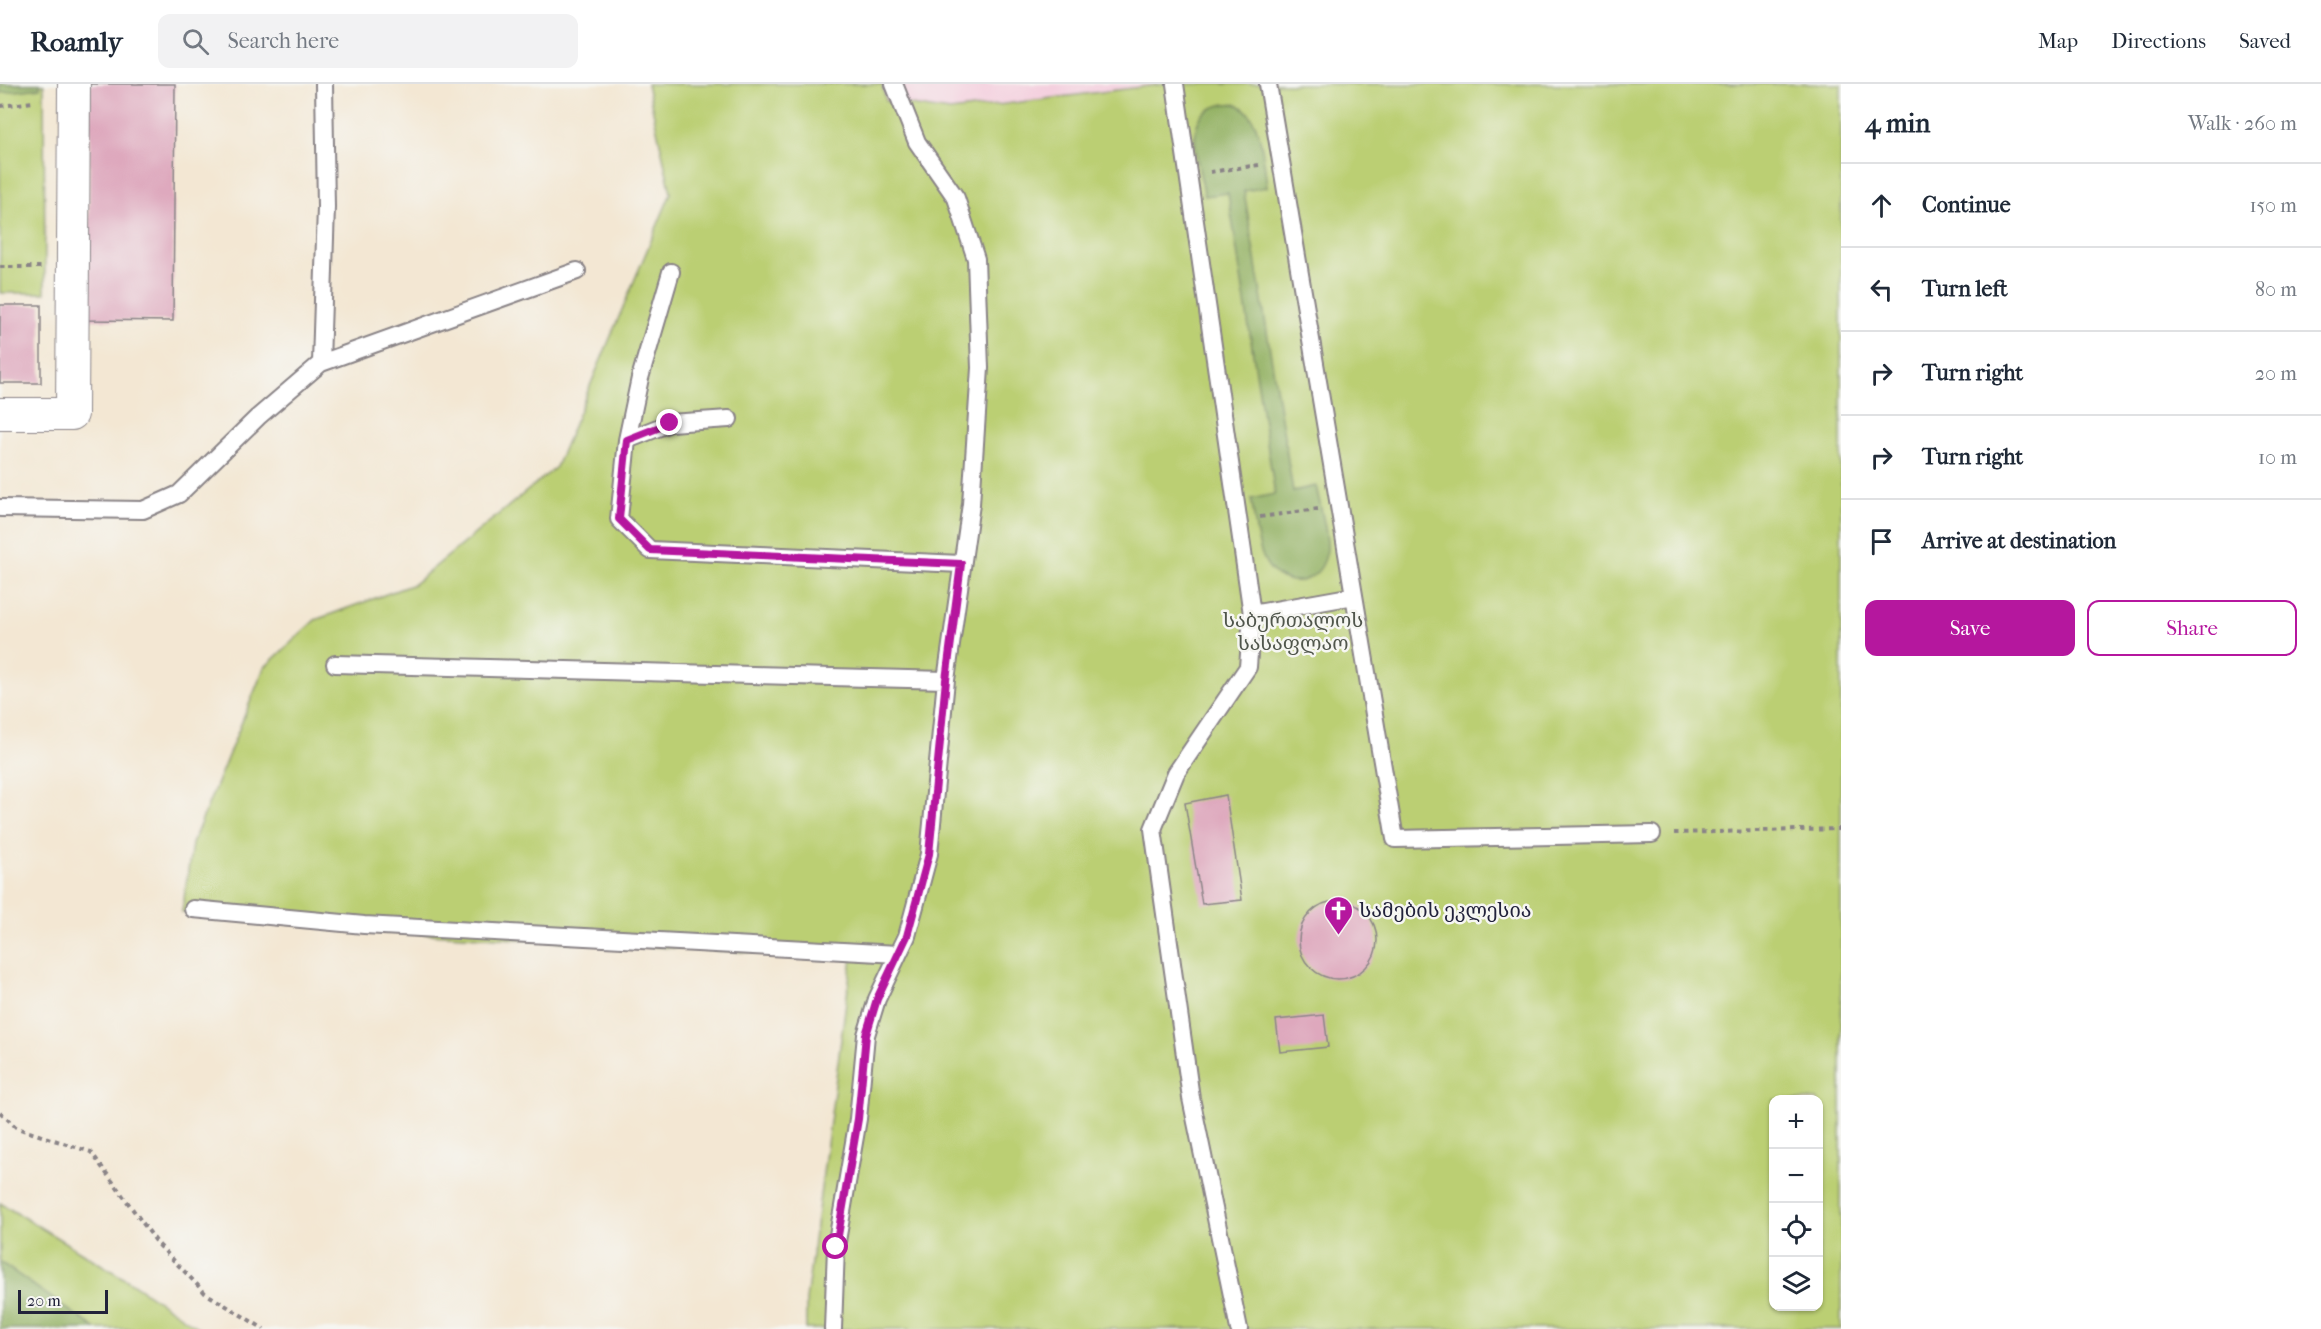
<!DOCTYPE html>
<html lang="en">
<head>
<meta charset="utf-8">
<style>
  :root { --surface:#fff; --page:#f2f2f3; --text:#1f2937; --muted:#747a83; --line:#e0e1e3; --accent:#b5179e }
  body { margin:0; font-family:"IM FELL French Canon","Noto Serif Georgian",serif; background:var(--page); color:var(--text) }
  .controls { position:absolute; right:18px; bottom:18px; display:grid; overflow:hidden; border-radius:12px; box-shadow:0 2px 4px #0004 }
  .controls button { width:54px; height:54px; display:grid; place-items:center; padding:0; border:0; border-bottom:2px solid var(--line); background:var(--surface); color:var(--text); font:30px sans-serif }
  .scale { position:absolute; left:18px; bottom:15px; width:90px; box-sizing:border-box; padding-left:6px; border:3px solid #22223b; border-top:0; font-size:16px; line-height:21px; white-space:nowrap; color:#22223b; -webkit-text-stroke:4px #f6f6f2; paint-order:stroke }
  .stop { position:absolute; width:18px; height:18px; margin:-14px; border:4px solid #b5179e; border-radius:50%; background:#fff }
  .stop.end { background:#b5179e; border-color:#fff; box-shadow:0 2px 6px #0008 }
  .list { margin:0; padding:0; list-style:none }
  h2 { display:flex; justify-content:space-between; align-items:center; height:78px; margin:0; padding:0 24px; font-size:26px }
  h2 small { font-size:20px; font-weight:400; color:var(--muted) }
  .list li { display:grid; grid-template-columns:39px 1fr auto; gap:18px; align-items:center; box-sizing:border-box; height:84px; padding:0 24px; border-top:2px solid var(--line) }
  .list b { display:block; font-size:22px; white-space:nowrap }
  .list em { font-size:20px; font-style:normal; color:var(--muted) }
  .actions { display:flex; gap:12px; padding:18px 24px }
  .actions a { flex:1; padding:14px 0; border:2px solid var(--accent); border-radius:12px; text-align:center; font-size:21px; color:var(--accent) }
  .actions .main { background:var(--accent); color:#fff }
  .icon { flex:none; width:33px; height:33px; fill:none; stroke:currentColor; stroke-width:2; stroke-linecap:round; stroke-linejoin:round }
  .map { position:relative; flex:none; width:1841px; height:1245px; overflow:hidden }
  header { display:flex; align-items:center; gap:36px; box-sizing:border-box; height:84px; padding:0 30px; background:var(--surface); border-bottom:2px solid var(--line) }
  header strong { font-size:28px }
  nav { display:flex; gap:33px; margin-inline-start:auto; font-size:21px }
  .search { width:420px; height:54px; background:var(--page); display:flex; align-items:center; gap:15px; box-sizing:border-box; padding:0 21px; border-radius:12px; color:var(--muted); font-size:22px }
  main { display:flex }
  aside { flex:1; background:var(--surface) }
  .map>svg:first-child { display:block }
  .built { fill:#f4cfde }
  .green { fill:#bbcf73; stroke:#6e7857; stroke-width:1.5; fill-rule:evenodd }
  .forest { fill:#94b265; stroke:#5b6a50; stroke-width:1.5 }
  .building { fill:#dea8bd }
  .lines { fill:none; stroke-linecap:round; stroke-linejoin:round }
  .lane-casing { stroke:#8a8487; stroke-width:20 }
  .street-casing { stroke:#8a8487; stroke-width:34 }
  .path { stroke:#8a8487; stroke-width:4; stroke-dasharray:4.5 4.5; stroke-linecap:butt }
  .lane { stroke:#fff; stroke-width:16 }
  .street { stroke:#fff; stroke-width:32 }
  .route { stroke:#b5179e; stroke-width:8 }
  .labels { text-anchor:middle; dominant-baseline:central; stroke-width:5; stroke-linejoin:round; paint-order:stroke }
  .park-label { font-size:20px; fill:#50564c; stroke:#f6f6f2 }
  .poi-label { font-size:20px; fill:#22223b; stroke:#f6f6f2; text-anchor:start }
</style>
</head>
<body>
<header>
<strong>Roamly</strong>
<div class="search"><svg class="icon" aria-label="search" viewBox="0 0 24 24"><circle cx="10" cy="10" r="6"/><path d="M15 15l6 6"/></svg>Search here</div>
<nav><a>Map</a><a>Directions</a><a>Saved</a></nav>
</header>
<main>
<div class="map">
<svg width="1841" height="1245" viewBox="0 0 1841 1245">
  <rect width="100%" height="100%" fill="#f6f6f2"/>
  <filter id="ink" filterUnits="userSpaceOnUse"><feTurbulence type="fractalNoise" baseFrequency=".0167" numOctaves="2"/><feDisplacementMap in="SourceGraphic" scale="12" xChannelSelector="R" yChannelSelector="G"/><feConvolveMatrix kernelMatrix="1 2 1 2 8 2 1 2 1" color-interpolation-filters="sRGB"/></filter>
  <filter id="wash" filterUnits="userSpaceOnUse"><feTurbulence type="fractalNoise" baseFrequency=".008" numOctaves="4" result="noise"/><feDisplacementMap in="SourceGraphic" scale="24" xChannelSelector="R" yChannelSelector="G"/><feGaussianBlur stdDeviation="1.35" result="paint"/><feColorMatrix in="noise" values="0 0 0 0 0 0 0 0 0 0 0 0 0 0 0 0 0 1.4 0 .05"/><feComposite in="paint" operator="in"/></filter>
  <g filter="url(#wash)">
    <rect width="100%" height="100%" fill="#f3e7d3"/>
    <path class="built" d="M882,0H1165L950,27L886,17Z"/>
    <path class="green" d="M0,0H44L45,209H0Z
      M647,0H882L886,17L950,27L1165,0H1841V1245H806V1216L852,874L375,847L182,828L192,760L264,584L315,536L414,500L556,383L671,109ZM1774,1016H1818V1222H1774Z
      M0,1119L130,1198L200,1245H96L0,1178Z"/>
    <path class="forest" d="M0,0H40V4L0,9Z
      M1224,20C1228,20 1234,19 1238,21C1262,31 1264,80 1267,103L1244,107L1293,407L1316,402C1319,417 1329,453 1327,466C1325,478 1319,490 1307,495C1300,498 1292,498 1285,495C1255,485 1257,441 1251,415L1275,410L1228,109L1205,112C1201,91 1187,50 1202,31C1208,25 1216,22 1224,20Z
      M0,1178L96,1245H0Z"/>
    <g id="blocks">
      <path class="building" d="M90,0H175L173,237L88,236Z
        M0,221H41V299H0Z
        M1226,711L1242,816L1202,820L1185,719Z
        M1299 856a39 39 0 1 1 78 0a39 39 0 1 1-78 0Z
        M1324,931L1328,963L1280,968L1276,936Z"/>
    </g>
  </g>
  <g filter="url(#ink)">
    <use href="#blocks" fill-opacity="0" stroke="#8a8487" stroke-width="1.5"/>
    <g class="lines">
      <defs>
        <path id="lane" d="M1175,0L1252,530L1248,583L1176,689L1153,745L1191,1014L1239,1245
          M1268,0L1395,755L1652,750
          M321,279L577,187
          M729,335L670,339L627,356L619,435L650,466L961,480
          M627,356L640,294L671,188
          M0,424L143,426L179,410L258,333L321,279L326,123L324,0
          M1252,530L1354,512
          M335,580L946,596
          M193,825L364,841L898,870
          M833,1245L836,1163L858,1035L866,951L877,915L907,852L929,770L946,596L971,420L980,284L976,175L956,114L917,58L894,0"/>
        <path id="street" d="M0,330H72L74,0"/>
      </defs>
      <use href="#lane" class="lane-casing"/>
      <use href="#street" class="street-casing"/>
      <path class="path" d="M0,22L34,18
        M1210,88L1259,81
        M0,183H41
        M1260,433L1318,425
        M1674,749L1841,745
        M0,1028L17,1044L91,1068L158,1160L205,1209L264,1245"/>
      <use href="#lane" class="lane"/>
      <use href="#street" class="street"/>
    </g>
  </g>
  <g class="lines" filter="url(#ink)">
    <path class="route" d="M670,339L627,356L619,435L650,466L961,480L946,596L929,770L907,852L877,915L866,951L858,1035L836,1163"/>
  </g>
  <defs>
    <symbol id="church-pin" viewBox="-11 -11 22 30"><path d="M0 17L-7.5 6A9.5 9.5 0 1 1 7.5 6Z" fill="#b5179e" stroke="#f6f6f2"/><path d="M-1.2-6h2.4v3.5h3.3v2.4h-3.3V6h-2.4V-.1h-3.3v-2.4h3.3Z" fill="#fff"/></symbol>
  </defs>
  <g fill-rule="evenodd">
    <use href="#church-pin" x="1322" y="810" width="33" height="45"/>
  </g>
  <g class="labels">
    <g class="park-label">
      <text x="1293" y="536">საბურთალოს<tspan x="1293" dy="23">სასაფლაო</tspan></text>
    </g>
    <g class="poi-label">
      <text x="1359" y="826">სამების ეკლესია</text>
    </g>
  </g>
</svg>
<div class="controls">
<button>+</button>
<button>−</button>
<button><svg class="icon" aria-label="locate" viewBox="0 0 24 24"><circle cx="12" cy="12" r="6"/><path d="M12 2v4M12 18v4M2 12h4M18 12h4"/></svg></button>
<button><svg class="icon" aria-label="layers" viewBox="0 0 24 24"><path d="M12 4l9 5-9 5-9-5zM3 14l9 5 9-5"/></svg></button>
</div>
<div class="scale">20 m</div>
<div class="stop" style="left:836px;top:1163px"></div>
<div class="stop end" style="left:670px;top:339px"></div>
</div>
<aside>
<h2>4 min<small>Walk · 260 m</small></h2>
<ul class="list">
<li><svg class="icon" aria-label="ahead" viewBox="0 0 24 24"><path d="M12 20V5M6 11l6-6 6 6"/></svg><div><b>Continue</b></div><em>150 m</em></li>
<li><svg class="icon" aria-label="left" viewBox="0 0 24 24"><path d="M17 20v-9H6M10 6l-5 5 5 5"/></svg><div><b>Turn left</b></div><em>80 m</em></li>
<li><svg class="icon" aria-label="right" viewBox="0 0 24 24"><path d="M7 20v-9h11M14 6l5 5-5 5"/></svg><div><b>Turn right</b></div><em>20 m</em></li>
<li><svg class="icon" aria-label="right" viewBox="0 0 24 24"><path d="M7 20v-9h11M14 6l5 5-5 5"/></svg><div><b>Turn right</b></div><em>10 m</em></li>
<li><svg class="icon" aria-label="arrive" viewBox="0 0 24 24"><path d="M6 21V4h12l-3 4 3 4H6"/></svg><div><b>Arrive at destination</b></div></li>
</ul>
<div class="actions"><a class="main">Save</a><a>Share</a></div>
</aside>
</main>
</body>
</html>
